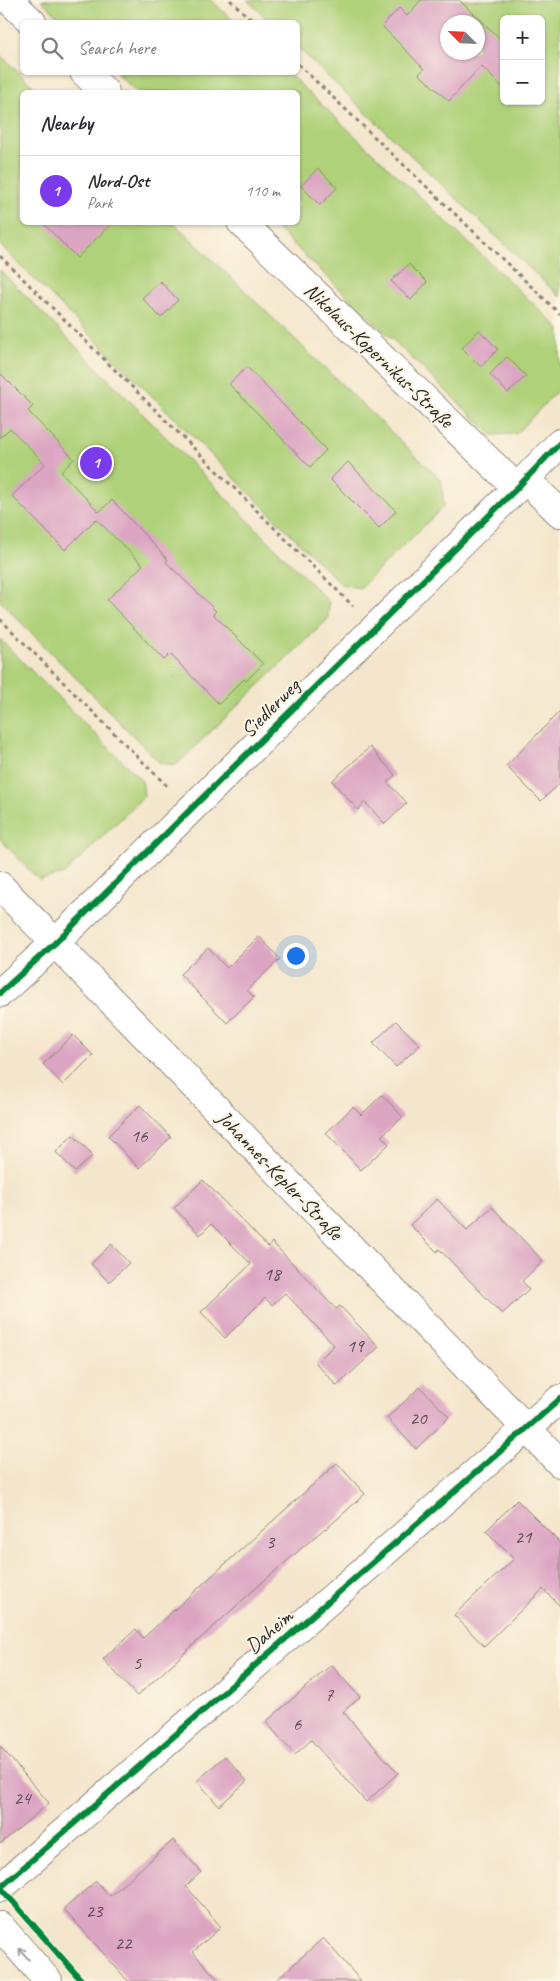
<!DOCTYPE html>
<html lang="en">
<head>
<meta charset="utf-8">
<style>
  :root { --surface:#fff; --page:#f7f7f7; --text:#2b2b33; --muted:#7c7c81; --line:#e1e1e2; --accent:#7c3aed }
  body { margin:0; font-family:Caveat,sans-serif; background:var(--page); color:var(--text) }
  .controls { position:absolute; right:15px; top:15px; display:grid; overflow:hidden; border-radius:8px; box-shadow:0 1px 4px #0004 }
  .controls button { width:45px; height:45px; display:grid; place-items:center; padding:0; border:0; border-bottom:1px solid var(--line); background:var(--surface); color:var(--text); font:25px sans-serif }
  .compass { position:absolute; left:440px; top:15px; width:45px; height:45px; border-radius:50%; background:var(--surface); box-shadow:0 1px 4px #0004; rotate:294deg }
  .you { position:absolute; left:295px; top:955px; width:18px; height:18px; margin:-12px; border:4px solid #fff; border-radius:50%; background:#1a73e8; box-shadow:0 0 0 8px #1a73e833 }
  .badge { display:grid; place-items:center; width:32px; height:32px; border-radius:50%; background:var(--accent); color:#fff; font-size:16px; font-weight:700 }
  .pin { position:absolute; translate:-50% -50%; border:2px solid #fff; box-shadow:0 1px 5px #0006 }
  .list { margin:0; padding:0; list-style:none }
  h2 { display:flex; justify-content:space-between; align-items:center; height:65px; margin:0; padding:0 20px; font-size:21px }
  h2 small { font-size:16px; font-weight:400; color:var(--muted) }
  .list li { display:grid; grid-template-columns:32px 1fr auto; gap:15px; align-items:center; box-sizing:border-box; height:70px; padding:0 20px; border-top:1px solid var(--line) }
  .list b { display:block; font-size:19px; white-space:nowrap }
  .list p { margin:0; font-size:16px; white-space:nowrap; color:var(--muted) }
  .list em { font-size:16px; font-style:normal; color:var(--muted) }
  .icon { flex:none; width:28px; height:28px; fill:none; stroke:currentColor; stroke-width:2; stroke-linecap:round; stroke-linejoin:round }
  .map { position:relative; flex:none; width:560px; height:1981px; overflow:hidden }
  .search { position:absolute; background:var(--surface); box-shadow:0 1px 4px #0004; left:20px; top:20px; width:280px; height:55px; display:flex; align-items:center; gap:12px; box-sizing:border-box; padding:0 18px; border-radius:8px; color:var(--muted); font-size:19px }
  .panel { position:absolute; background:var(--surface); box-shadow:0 1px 4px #0004; left:20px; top:90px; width:280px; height:135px; border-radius:8px }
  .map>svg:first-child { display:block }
  .green { fill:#afd179; stroke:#6d7e52; fill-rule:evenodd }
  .building { fill:#dca6c3; fill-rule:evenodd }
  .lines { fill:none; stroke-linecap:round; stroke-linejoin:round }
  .minor-casing { stroke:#90887c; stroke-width:30 }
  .path { stroke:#90887c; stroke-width:3; stroke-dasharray:4 4; stroke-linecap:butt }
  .minor { stroke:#fff; stroke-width:28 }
  .cycleway-casing { stroke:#fcf5e5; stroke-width:9 }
  .cycleway { stroke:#00873e; stroke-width:6 }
  .oneway { stroke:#a0a0a0 }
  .labels { text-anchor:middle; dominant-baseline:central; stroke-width:4; stroke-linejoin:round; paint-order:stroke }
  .number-label { font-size:19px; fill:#574a51 }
  .street-label { font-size:21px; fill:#2b2b2b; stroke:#fcf5e5 }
</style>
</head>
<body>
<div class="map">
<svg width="560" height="1981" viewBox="0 0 560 1981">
  <rect width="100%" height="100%" fill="#fcf5e5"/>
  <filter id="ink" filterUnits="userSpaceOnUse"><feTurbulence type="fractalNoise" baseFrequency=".02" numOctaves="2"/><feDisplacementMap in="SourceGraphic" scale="10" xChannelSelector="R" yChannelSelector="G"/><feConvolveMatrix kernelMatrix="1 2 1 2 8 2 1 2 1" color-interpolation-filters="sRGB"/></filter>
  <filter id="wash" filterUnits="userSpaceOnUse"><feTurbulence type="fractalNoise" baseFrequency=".0096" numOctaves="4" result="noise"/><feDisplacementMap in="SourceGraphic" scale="20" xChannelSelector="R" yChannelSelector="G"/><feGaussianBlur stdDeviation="1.12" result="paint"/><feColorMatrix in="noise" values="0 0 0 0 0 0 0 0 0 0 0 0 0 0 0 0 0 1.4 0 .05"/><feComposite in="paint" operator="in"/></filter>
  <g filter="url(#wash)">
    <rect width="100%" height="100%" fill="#f4e6cc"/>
    <path class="green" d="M41,0H211L235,22H64Z
      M247,0H560V297L298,48V22H271ZM504,19H541V101H504ZM448,22H478V52H448Z
      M0,55L39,92H22V222L174,223L441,480L444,506L360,588L341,584L0,245Z
      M116,73H288L560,329V388L516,434L492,435L271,223L298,222V92H137Z
      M0,270L329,602L328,619L176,765L160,763L0,601Z
      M0,639L142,781L144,796L64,874L39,880L0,839Z"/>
    <g id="blocks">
      <path class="building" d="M421,0H459L504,42V89L481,66L449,101L419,74L424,69L382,26L399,8L407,16ZM448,22H478V52H448Z
        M318,168L337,188L320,205L301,186Z
        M42,222H113L77,258Z
        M409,264L427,282L411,300L391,281Z
        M160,281L178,300L161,318L142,298Z
        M479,330L498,349L481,367L462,348Z
        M507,357L526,376L508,393L490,374Z
        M247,367L326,450L310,467L229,384Z
        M0,373L33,406L28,411L74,459L61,472L99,512L112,500L168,560L166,562L216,611L213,614L263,664L246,681L244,679L219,704L170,654L164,660L107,600L143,565L96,519L65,550L12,496L45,464L10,428L0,438Z
        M348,462L396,511L379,528L330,479Z
        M560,711V783L541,801L506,766Z
        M370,747L395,775L387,782L407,803L385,824L365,802L358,810L332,781Z
        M259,936L280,959L247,990L254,997L227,1023L180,974L208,948L227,968Z
        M396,1021L420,1045L396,1067L373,1043Z
        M73,1035L93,1055L63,1085L43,1064Z
        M382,1095L403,1117L381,1136L389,1144L361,1170L326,1133L353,1107L361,1115Z
        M140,1105L171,1137L139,1168L108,1136Z
        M73,1135L93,1155L75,1172L56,1152Z
        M203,1180L268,1247L272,1242L336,1309L340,1306L379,1347L337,1386L316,1363L334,1345L285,1293L272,1305L265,1298L225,1338L201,1312L251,1264L211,1224L200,1235L174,1208Z
        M437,1199L467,1230L492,1207L543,1261L522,1281L529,1289L502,1314L439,1249L437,1252L410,1225Z
        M111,1244L129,1263L109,1282L91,1264Z
        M420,1387L449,1417L416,1449L387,1418Z
        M337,1463L365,1494L326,1529L325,1528L266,1579L137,1696L103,1659L136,1629L143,1638Z
        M517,1500L560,1543V1606L543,1589L484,1646L454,1615L514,1559L486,1531Z
        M331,1665L360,1697L343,1712L398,1773L366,1802L311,1740L295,1755L266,1722Z
        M0,1746L49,1803L0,1844Z
        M225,1756L247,1781L219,1806L197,1781Z
        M173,1840L201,1872L186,1886L221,1927L193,1952L219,1981H128L64,1909L96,1881L110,1896Z
        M323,1938L361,1981H275Z"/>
    </g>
  </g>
  <g filter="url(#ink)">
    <use href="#blocks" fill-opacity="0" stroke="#90887c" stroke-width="1"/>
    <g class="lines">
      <defs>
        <path id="minor" d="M9,0L32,22
          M84,72L105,92
          M241,222L517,488
          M525,479L560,513
          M0,886L560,1463
          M0,993L55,943L517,488L560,443
          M0,1888L560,1399
          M0,1926L48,1981"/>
      </defs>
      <use href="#minor" class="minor-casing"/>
      <path class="path" d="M230,0L254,22
        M298,64L560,314
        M0,256L353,606
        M0,619L169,788"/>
      <use href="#minor" class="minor"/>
      <defs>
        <path id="cycleway" d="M0,993L55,943L517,488L560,443
          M0,1887L82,1981
          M0,1888L560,1399"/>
      </defs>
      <use href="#cycleway" class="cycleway-casing"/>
      <use href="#cycleway" class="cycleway"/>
    </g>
    <defs><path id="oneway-shaft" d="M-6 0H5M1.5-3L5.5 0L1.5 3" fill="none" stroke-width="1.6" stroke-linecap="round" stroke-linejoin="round" transform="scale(1.25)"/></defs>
    <use class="oneway" href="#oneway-shaft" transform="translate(24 1954) rotate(-131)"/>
  </g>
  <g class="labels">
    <g class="number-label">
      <text x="139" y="1136">16</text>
      <text x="272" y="1274">18</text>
      <text x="355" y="1346">19</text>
      <text x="418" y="1418">20</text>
      <text x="523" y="1537">21</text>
      <text x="270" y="1542">3</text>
      <text x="137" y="1663">5</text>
      <text x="329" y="1695">7</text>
      <text x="297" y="1724">6</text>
      <text x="22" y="1798">24</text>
      <text x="94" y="1911">23</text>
      <text x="123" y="1943">22</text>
    </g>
    <g class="street-label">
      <text transform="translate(379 355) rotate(44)">Nikolaus-Kopernikus-Straße</text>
      <text transform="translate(270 708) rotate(-45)">Siedlerweg</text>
      <text transform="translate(280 1175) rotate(46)">Johannes-Kepler-Straße</text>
      <text transform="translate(269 1631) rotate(-41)">Daheim</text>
    </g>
  </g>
</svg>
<div class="controls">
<button>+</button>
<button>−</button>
</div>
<svg class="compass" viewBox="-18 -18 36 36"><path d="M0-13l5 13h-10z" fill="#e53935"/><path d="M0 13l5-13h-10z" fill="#7c7c81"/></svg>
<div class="you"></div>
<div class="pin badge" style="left:96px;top:463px">1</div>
<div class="search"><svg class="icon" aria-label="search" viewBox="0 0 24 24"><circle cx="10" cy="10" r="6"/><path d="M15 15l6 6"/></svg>Search here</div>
<section class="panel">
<h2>Nearby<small></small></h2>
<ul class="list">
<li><span class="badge">1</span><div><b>Nord-Ost</b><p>Park</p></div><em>110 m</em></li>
</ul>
</section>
</div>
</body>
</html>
